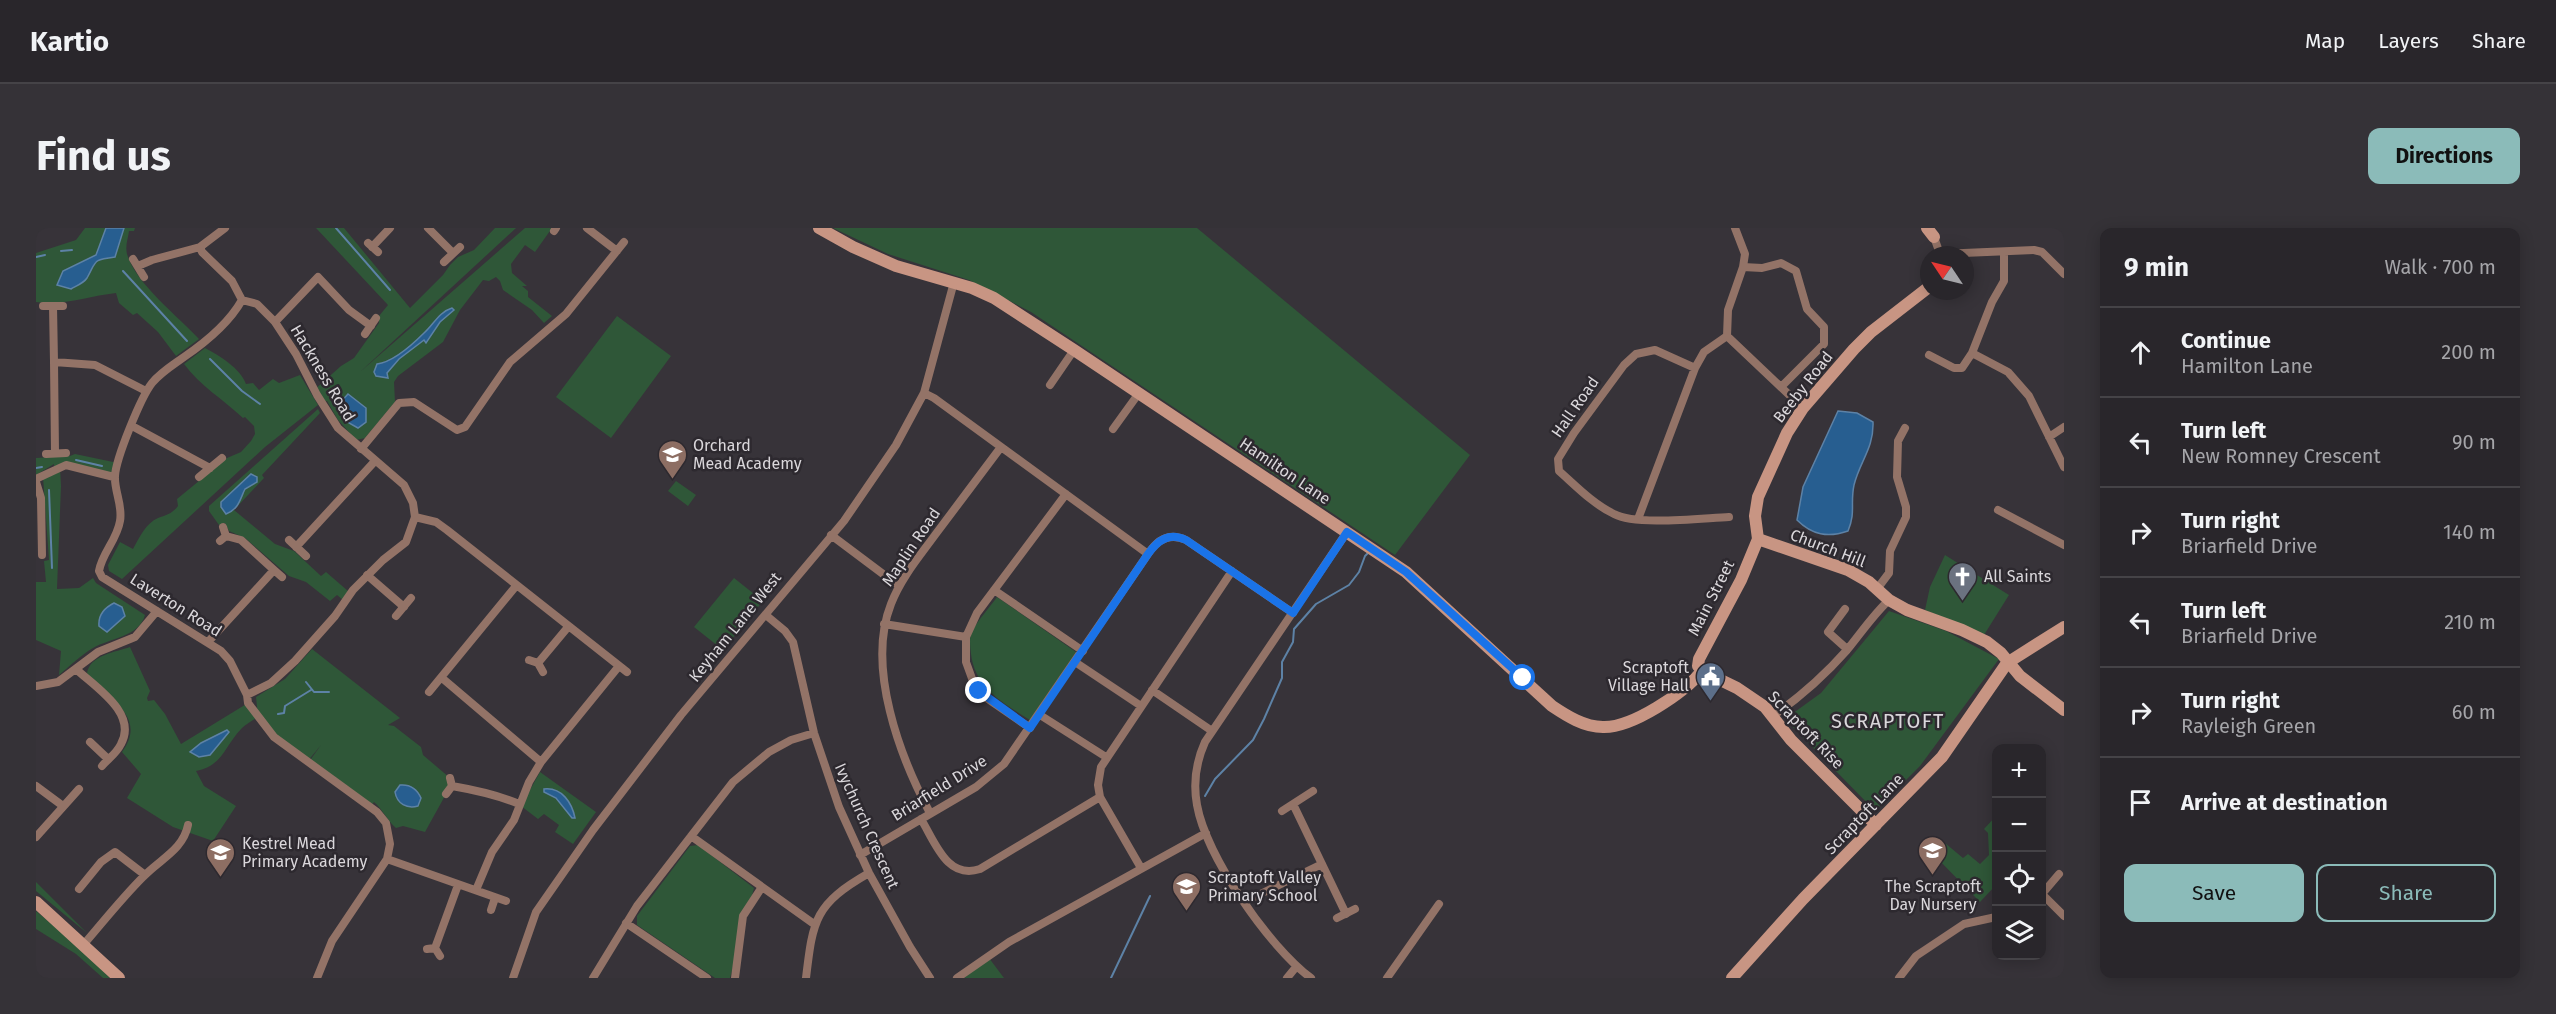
<!DOCTYPE html>
<html lang="en">
<head>
<meta charset="utf-8">
<style>
  :root { --surface:#29262b; --page:#353237; --text:#f1f3f6; --muted:#a5a5a9; --line:#454347; --accent:#8bbbb9 }
  body { margin:0; font-family:"Fira Sans",sans-serif; background:var(--page); color:var(--text) }
  .controls { position:absolute; right:18px; bottom:18px; display:grid; overflow:hidden; border-radius:12px; box-shadow:0 3px 15px #0003 }
  .controls button { width:54px; height:54px; display:grid; place-items:center; padding:0; border:0; border-bottom:2px solid var(--line); background:var(--surface); color:var(--text); font:30px sans-serif }
  .compass { position:absolute; left:1884px; top:18px; width:54px; height:54px; border-radius:50%; background:var(--surface); box-shadow:0 3px 15px #0003; rotate:305deg }
  .stop { position:absolute; width:18px; height:18px; margin:-14px; border:4px solid #1a73e8; border-radius:50%; background:#fff }
  .stop.end { background:#1a73e8; border-color:#fff; box-shadow:0 2px 6px #0008 }
  .list { margin:0; padding:0; list-style:none }
  h2 { display:flex; justify-content:space-between; align-items:center; height:78px; margin:0; padding:0 24px; font-size:26px }
  h2 small { font-size:20px; font-weight:400; color:var(--muted) }
  .list li { display:grid; grid-template-columns:39px 1fr auto; gap:18px; align-items:center; box-sizing:border-box; height:90px; padding:0 24px; border-top:2px solid var(--line) }
  .list b { display:block; font-size:22px; white-space:nowrap }
  .list p { margin:0; font-size:20px; white-space:nowrap; color:var(--muted) }
  .list em { font-size:20px; font-style:normal; color:var(--muted) }
  .actions { display:flex; gap:12px; padding:18px 24px }
  .actions a { flex:1; padding:14px 0; border:2px solid var(--accent); border-radius:12px; text-align:center; font-size:21px; color:var(--accent) }
  .actions .main { background:var(--accent); color:#111 }
  .icon { flex:none; width:33px; height:33px; fill:none; stroke:currentColor; stroke-width:2; stroke-linecap:round; stroke-linejoin:round }
  .map { position:relative; flex:none; width:2028px; height:750px; overflow:hidden; border-radius:12px }
  header { display:flex; align-items:center; gap:36px; box-sizing:border-box; height:84px; padding:0 30px; background:var(--surface); border-bottom:2px solid var(--line) }
  header strong { font-size:28px }
  nav { display:flex; gap:33px; margin-inline-start:auto; font-size:21px }
  .intro { display:flex; align-items:center; justify-content:space-between; box-sizing:border-box; height:144px; padding:0 36px }
  h1 { margin:0; font-size:42px }
  .button { padding:15px 27px; border-radius:12px; background:var(--accent); color:#111; font-size:21px; font-weight:700 }
  main { display:flex; gap:36px; padding:0 36px }
  aside { flex:1; background:var(--surface); border-radius:12px; box-shadow:0 3px 15px #0003 }
  .map>svg:first-child { display:block }
  .green { fill:#2f5738 }
  .water { fill:#275e90; stroke:#5d82a6; stroke-width:1.5 }
  .lines { fill:none; stroke-linecap:round; stroke-linejoin:round }
  .stream { stroke:#5d82a6; stroke-width:2 }
  .street { stroke:#937367; stroke-width:8 }
  .secondary { stroke:#c89583; stroke-width:12 }
  .route { stroke:#1a73e8; stroke-width:8 }
  .labels { text-anchor:middle; dominant-baseline:central; stroke-width:5; stroke-linejoin:round; paint-order:stroke }
  .street-label { font-size:16px; fill:#dad7db; stroke:#2d292f }
  .poi-label { font-size:16px; fill:#dad7db; stroke:#2d292f; text-anchor:start }
  .quarter-label { font-size:20px; letter-spacing:1.5px; fill:#dad7db; stroke:#2d292f }
</style>
</head>
<body>
<header>
<strong>Kartio</strong>
<nav><a>Map</a><a>Layers</a><a>Share</a></nav>
</header>
<div class="intro"><h1>Find us</h1><a class="button">Directions</a></div>
<main>
<div class="map">
<svg width="2028" height="750" viewBox="0 0 2028 750">
  <rect width="100%" height="100%" fill="#373339"/>
  <path class="green" d="M49,0H99L98,3H93C92,11 89,18 91,26C99,55 143,89 163,111L140,128L122,104L101,85L97,87L83,75L80,65C53,68 27,78 0,74V25L40,12Z
    M280,0H308L374,80L407,47L414,37L422,29L438,22L459,0H480L324,144L489,0H516L499,24L489,17L475,36L476,45L491,58H486L492,63V69L516,88L508,95L496,82L467,62L464,53L460,49L453,53L447,52L424,82L407,114L362,148L358,154L359,174L329,210L320,212L302,192L291,173L285,175L278,162L305,138L318,130L343,95V88L352,77Z
    M797,0H1161L1434,227L1359,327L995,84L933,52L852,26Z
    M581,88L635,128L575,210L520,169Z
    M169,120C183,127 205,141 210,156L217,155L223,162L237,151L243,155L264,147L282,177L229,219L86,351L73,343L72,337L84,314L97,321C103,310 110,295 122,290C130,287 136,286 142,278L141,271L191,230L205,224L215,213L219,206L218,198L209,189L207,190C187,171 164,158 148,136Z
    M282,181L284,185L226,247L228,250L198,282L239,316L258,323L285,348L290,344L312,363L307,372L301,367L294,373L270,354L253,348L209,310L193,303L189,295L183,297L173,283V278Z
    M39,226L82,235L78,249L24,239L25,258L21,361L43,360L57,350L60,355L109,387C103,409 74,410 57,420C45,427 34,438 23,447L25,423L0,412V354H10L8,333L13,332L7,249L18,242V236L0,247V230L34,228Z
    M640,253L660,267L652,278L632,263Z
    M1909,327L1973,367L1948,407L1889,382L1894,359Z
    M698,350L727,373L687,422L658,399Z
    M961,369L1040,424L994,492C967,475 939,460 935,426C934,418 933,409 936,403C943,391 953,380 961,369Z
    M1853,383L1910,403L1963,431L1884,538L1839,583L1749,491L1785,465Z
    M94,419L114,463L111,470L112,473L118,472L129,486L145,516L212,475L222,488L220,469L249,451L276,421L364,490L352,497L358,498L385,519L387,527L414,550L410,566L389,604L367,598L360,600C351,592 347,582 338,574L334,579L272,535L285,517L271,534L222,489C217,492 210,496 206,500C189,517 187,538 160,543L168,558L200,578L177,613L137,599L91,570L105,546L86,524C114,486 66,469 51,445C54,427 80,424 94,419Z
    M504,544L560,584L537,616L519,604L523,597L508,586L502,591L485,578Z
    M1960,588V657L1944,674L1898,627L1909,615L1927,630L1932,626L1944,636L1953,627L1952,605L1948,601Z
    M662,617L718,660L694,750H679L601,697V688L654,618Z
    M0,654L51,705L0,663Z
    M0,683L43,719L74,750H67L40,726L0,701Z
    M953,730L968,750H928Z"/>
  <path class="water" d="M70,0H88L79,29C56,32 61,32 51,50C48,55 40,58 35,61L21,57L27,43L60,27Z
    M416,80L418,82L404,94L390,115L388,112L363,131L351,145L352,150L340,148L338,144L341,136C357,134 377,116 388,105C398,96 403,84 416,80Z
    M312,166L330,180V194L322,200L313,195L301,178Z
    M1802,183L1821,185L1837,194C1838,220 1824,233 1818,257C1814,276 1820,284 1812,303C1792,310 1776,307 1761,292L1767,259Z
    M215,246L221,249V254L209,261C204,271 203,281 190,286L185,279V274Z
    M78,375L86,379L89,388L71,404L63,398C62,387 68,380 78,375Z
    M191,502L193,504L174,527L163,529L154,524L165,515Z
    M364,557C375,556 381,561 385,570L382,578C371,581 361,576 359,564Z
    M508,561C526,559 536,575 539,590H536L520,570L508,564Z"/>
  <g class="lines">
    <path class="stream" d="M300,0L354,62
      M25,23L36,22
      M0,29L9,27
      M87,43L151,113
      M174,131L206,163L224,176
      M40,232L66,238
      M0,240L6,239
      M13,262L16,340
      M270,454L278,464H293
      M242,486L248,485L249,478L275,462
      M1169,568L1179,551L1217,512L1228,491L1246,450V434L1257,414L1258,401L1280,376L1313,357L1323,344L1329,328L1333,324
      M1075,750L1114,668"/>
    <path class="street" d="M189,0L164,19L166,24L196,53L206,72L221,76L239,94L260,126L281,167L302,200L368,257L377,275L379,289L370,314L347,332L317,362L299,388L259,433L235,455L211,467
      M392,0L417,25
      M551,0L581,23
      M518,3L520,0
      M1898,9L1904,26L1998,22L2006,24L2028,46
      M332,15L342,24
      M336,19L354,0
      M97,31L108,49
      M408,34L424,19
      M102,38L116,32L164,19
      M1707,39L1726,40L1745,35L1760,43L1771,81L1788,99V116L1745,159
      M206,72C193,95 170,114 148,129C137,137 125,144 116,155C105,169 80,230 79,248C78,263 87,277 84,293C81,312 66,325 63,343L66,349L185,423L194,433L211,467L212,475L238,509L341,584L350,595L354,616L351,631L296,713L281,750
      M7,78H27
      M17,78L18,134
      M239,94L282,49L313,82L335,98
      M329,106L340,90
      M1691,108L1692,82L1707,39L1709,26L1699,0
      M1691,108L1767,180
      M1936,125L1972,144L1993,168L2028,239
      M1893,127L1918,140H1926L1936,125L1956,74L1968,53V24
      M1659,140L1619,122L1600,126L1588,137L1538,205L1522,231L1523,243C1540,258 1557,276 1578,286C1600,298 1667,290 1693,289
      M1014,157L1038,122
      M888,165L898,170L1112,326
      M96,198L174,240
      M1077,201L1103,165
      M2013,209L2028,199
      M325,221L363,175L378,174L421,202L429,199L474,134L530,86L588,14
      M19,225L18,134L59,137L110,163
      M10,226L30,225
      M163,249L186,230
      M0,251L30,237L78,249
      M0,254L5,270L6,327
      M1962,282L2028,317
      M379,289L400,294L411,302L591,444
      M1602,291L1659,140L1668,124L1691,108
      M795,307L863,358
      M253,312L270,328
      M184,313L190,308L187,299
      M260,319L339,233
      M238,342L246,349
      M331,347L368,379
      M1841,361L1853,345L1854,323L1870,289V279L1861,249L1862,213L1869,200
      M958,362L1047,423
      M1809,381L1792,404L1811,421
      M360,388L375,370
      M731,388L749,403L757,414L778,505L803,579L833,645L874,719L894,750
      M848,396L930,409
      M172,414L238,342L205,312L190,308
      M493,432L502,435L507,444
      M1039,434L1105,478
      M502,435L532,399
      M40,441C59,459 102,485 85,516C81,525 72,531 66,538
      M406,450L505,534
      M0,458L22,454L62,424L99,409L121,383
      M1116,462L1176,503
      M393,464L480,358
      M1004,487L1070,529
      M1737,488C1764,469 1789,447 1811,422C1825,405 1837,387 1853,372
      M994,500L949,469L938,456L930,434V409L941,385L1030,266
      M54,514L72,531
      M414,550L416,558C439,562 462,567 483,576
      M0,558L27,578
      M410,566L416,558
      M1257,576L1310,686
      M1246,583L1277,563
      M894,585C864,529 830,439 855,376C865,350 883,329 899,307C921,278 943,248 965,219
      M885,591C899,614 911,652 944,641L1064,569
      M655,608L778,696
      M0,609L43,561
      M824,627L940,559L968,536L1112,326C1121,312 1133,304 1150,312L1257,385
      M351,631L470,673
      M1105,640L1064,569L1062,557L1065,539L1196,343
      M43,661L65,634L79,624L109,647
      M440,662L456,624L478,592L493,554L505,534L583,438
      M2006,666L2028,688
      M2006,666L2023,646
      M1208,674L1286,636
      M455,682L459,670
      M1301,690L1319,681
      M590,695L671,750
      M48,716C67,694 86,670 107,649C124,631 147,622 152,597
      M399,720L422,657
      M391,721L399,720L404,728
      M477,750L500,684L557,602L645,487L808,293L860,217L888,165L918,54
      M557,750L601,678L697,554L733,524L755,512L778,505
      M699,750L707,688L726,659
      M770,750C777,691 779,676 833,645
      M921,750L973,714L1170,605
      M1251,750L1260,739
      M1275,750C1233,719 1170,628 1161,577C1157,555 1160,534 1169,514L1311,304
      M1351,750L1403,676
      M1863,750L1880,728L1928,696L1960,689"/>
    <path class="secondary" d="M783,0L817,19L860,38L936,60L958,70L1038,122L1370,344L1516,478C1531,488 1548,499 1567,499C1596,500 1648,465 1666,443
      M1891,0L1898,9
      M1904,27V26
      M1722,311L1812,342L1833,354L1853,372L1871,382L1926,402L1951,414L1965,425L1984,448L2028,482
      M1666,443L1662,438L1663,431L1705,352L1722,311L1719,288L1722,269L1751,205L1767,180L1818,121L1835,104L1893,59
      M1666,443L1701,460L1729,479L1755,512L1840,597
      M0,674L83,750
      M1696,750L1767,671L1906,529L1971,435L2028,399"/>
  </g>
  <g class="lines">
    <path class="route" d="M943,463L994,500L1112,326C1122,312 1133,304 1150,312L1257,385L1311,304L1370,344L1487,450"/>
  </g>
  <defs>
    <symbol id="school-pin" viewBox="-11 -11 22 30"><path d="M0 17L-7.5 6A9.5 9.5 0 1 1 7.5 6Z" fill="#8d6e63" stroke="#2d292f"/><path d="M0-5L7-2L0 1L-7-2ZM-4 1L0 2.5L4 1V4Q0 6-4 4Z" fill="#fff"/></symbol>
    <symbol id="church-pin" viewBox="-11 -11 22 30"><path d="M0 17L-7.5 6A9.5 9.5 0 1 1 7.5 6Z" fill="#6b7280" stroke="#2d292f"/><path d="M-1.2-6h2.4v3.5h3.3v2.4h-3.3V6h-2.4V-.1h-3.3v-2.4h3.3Z" fill="#fff"/></symbol>
    <symbol id="civic-pin" viewBox="-11 -11 22 30"><path d="M0 17L-7.5 6A9.5 9.5 0 1 1 7.5 6Z" fill="#5c6f8a" stroke="#2d292f"/><path d="M-.6-6.5H3V-4.5H.6V-3L4-1V1h2V6H-6V1h2V-1L-.6-3ZM-1.2 2.5V6h2.4V2.5Z" fill="#fff"/></symbol>
  </defs>
  <g fill-rule="evenodd">
    <use href="#school-pin" x="620" y="210" width="33" height="45"/>
    <use href="#church-pin" x="1910" y="332" width="33" height="45"/>
    <use href="#civic-pin" x="1658" y="432" width="33" height="45"/>
    <use href="#school-pin" x="1880" y="606" width="33" height="45"/>
    <use href="#school-pin" x="168" y="608" width="33" height="45"/>
    <use href="#school-pin" x="1134" y="642" width="33" height="45"/>
  </g>
  <g class="labels">
    <g class="street-label">
      <text transform="translate(287 145) rotate(59)">Hackness Road</text>
      <text transform="translate(1767 159) rotate(-52)">Beeby Road</text>
      <text transform="translate(1539 179) rotate(-55)">Hall Road</text>
      <text transform="translate(1249 243) rotate(34)">Hamilton Lane</text>
      <text transform="translate(875 319) rotate(-56)">Maplin Road</text>
      <text transform="translate(1792 320) rotate(21)">Church Hill</text>
      <text transform="translate(1675 370) rotate(-63)">Main Street</text>
      <text transform="translate(140 377) rotate(32)">Laverton Road</text>
      <text transform="translate(699 399) rotate(-51)">Keyham Lane West</text>
      <text transform="translate(1770 502) rotate(46)">Scraptoft Rise</text>
      <text transform="translate(903 560) rotate(-32)">Briarfield Drive</text>
      <text transform="translate(1828 586) rotate(-46)">Scraptoft Lane</text>
      <text transform="translate(831 598) rotate(66)">Ivychurch Crescent</text>
    </g>
    <g class="poi-label">
      <text x="657" y="217">Orchard<tspan x="657" dy="18">Mead Academy</tspan></text>
      <text x="1948" y="348">All Saints</text>
      <text x="1653" y="439" text-anchor="end">Scraptoft<tspan x="1653" dy="18">Village Hall</tspan></text>
      <text x="206" y="615">Kestrel Mead<tspan x="206" dy="18">Primary Academy</tspan></text>
      <text x="1172" y="649">Scraptoft Valley<tspan x="1172" dy="18">Primary School</tspan></text>
      <text x="1897" y="658" text-anchor="middle">The Scraptoft<tspan x="1897" dy="18">Day Nursery</tspan></text>
    </g>
    <g class="quarter-label">
      <text x="1852" y="493">SCRAPTOFT</text>
    </g>
  </g>
</svg>
<div class="controls">
<button>+</button>
<button>−</button>
<button><svg class="icon" aria-label="locate" viewBox="0 0 24 24"><circle cx="12" cy="12" r="6"/><path d="M12 2v4M12 18v4M2 12h4M18 12h4"/></svg></button>
<button><svg class="icon" aria-label="layers" viewBox="0 0 24 24"><path d="M12 4l9 5-9 5-9-5zM3 14l9 5 9-5"/></svg></button>
</div>
<svg class="compass" viewBox="-18 -18 36 36"><path d="M0-13l5 13h-10z" fill="#e53935"/><path d="M0 13l5-13h-10z" fill="#a5a5a9"/></svg>
<div class="stop" style="left:1487px;top:450px"></div>
<div class="stop end" style="left:943px;top:463px"></div>
</div>
<aside>
<h2>9 min<small>Walk · 700 m</small></h2>
<ul class="list">
<li><svg class="icon" aria-label="ahead" viewBox="0 0 24 24"><path d="M12 20V5M6 11l6-6 6 6"/></svg><div><b>Continue</b><p>Hamilton Lane</p></div><em>200 m</em></li>
<li><svg class="icon" aria-label="left" viewBox="0 0 24 24"><path d="M17 20v-9H6M10 6l-5 5 5 5"/></svg><div><b>Turn left</b><p>New Romney Crescent</p></div><em>90 m</em></li>
<li><svg class="icon" aria-label="right" viewBox="0 0 24 24"><path d="M7 20v-9h11M14 6l5 5-5 5"/></svg><div><b>Turn right</b><p>Briarfield Drive</p></div><em>140 m</em></li>
<li><svg class="icon" aria-label="left" viewBox="0 0 24 24"><path d="M17 20v-9H6M10 6l-5 5 5 5"/></svg><div><b>Turn left</b><p>Briarfield Drive</p></div><em>210 m</em></li>
<li><svg class="icon" aria-label="right" viewBox="0 0 24 24"><path d="M7 20v-9h11M14 6l5 5-5 5"/></svg><div><b>Turn right</b><p>Rayleigh Green</p></div><em>60 m</em></li>
<li><svg class="icon" aria-label="arrive" viewBox="0 0 24 24"><path d="M6 21V4h12l-3 4 3 4H6"/></svg><div><b>Arrive at destination</b></div></li>
</ul>
<div class="actions"><a class="main">Save</a><a>Share</a></div>
</aside>
</main>
</body>
</html>
